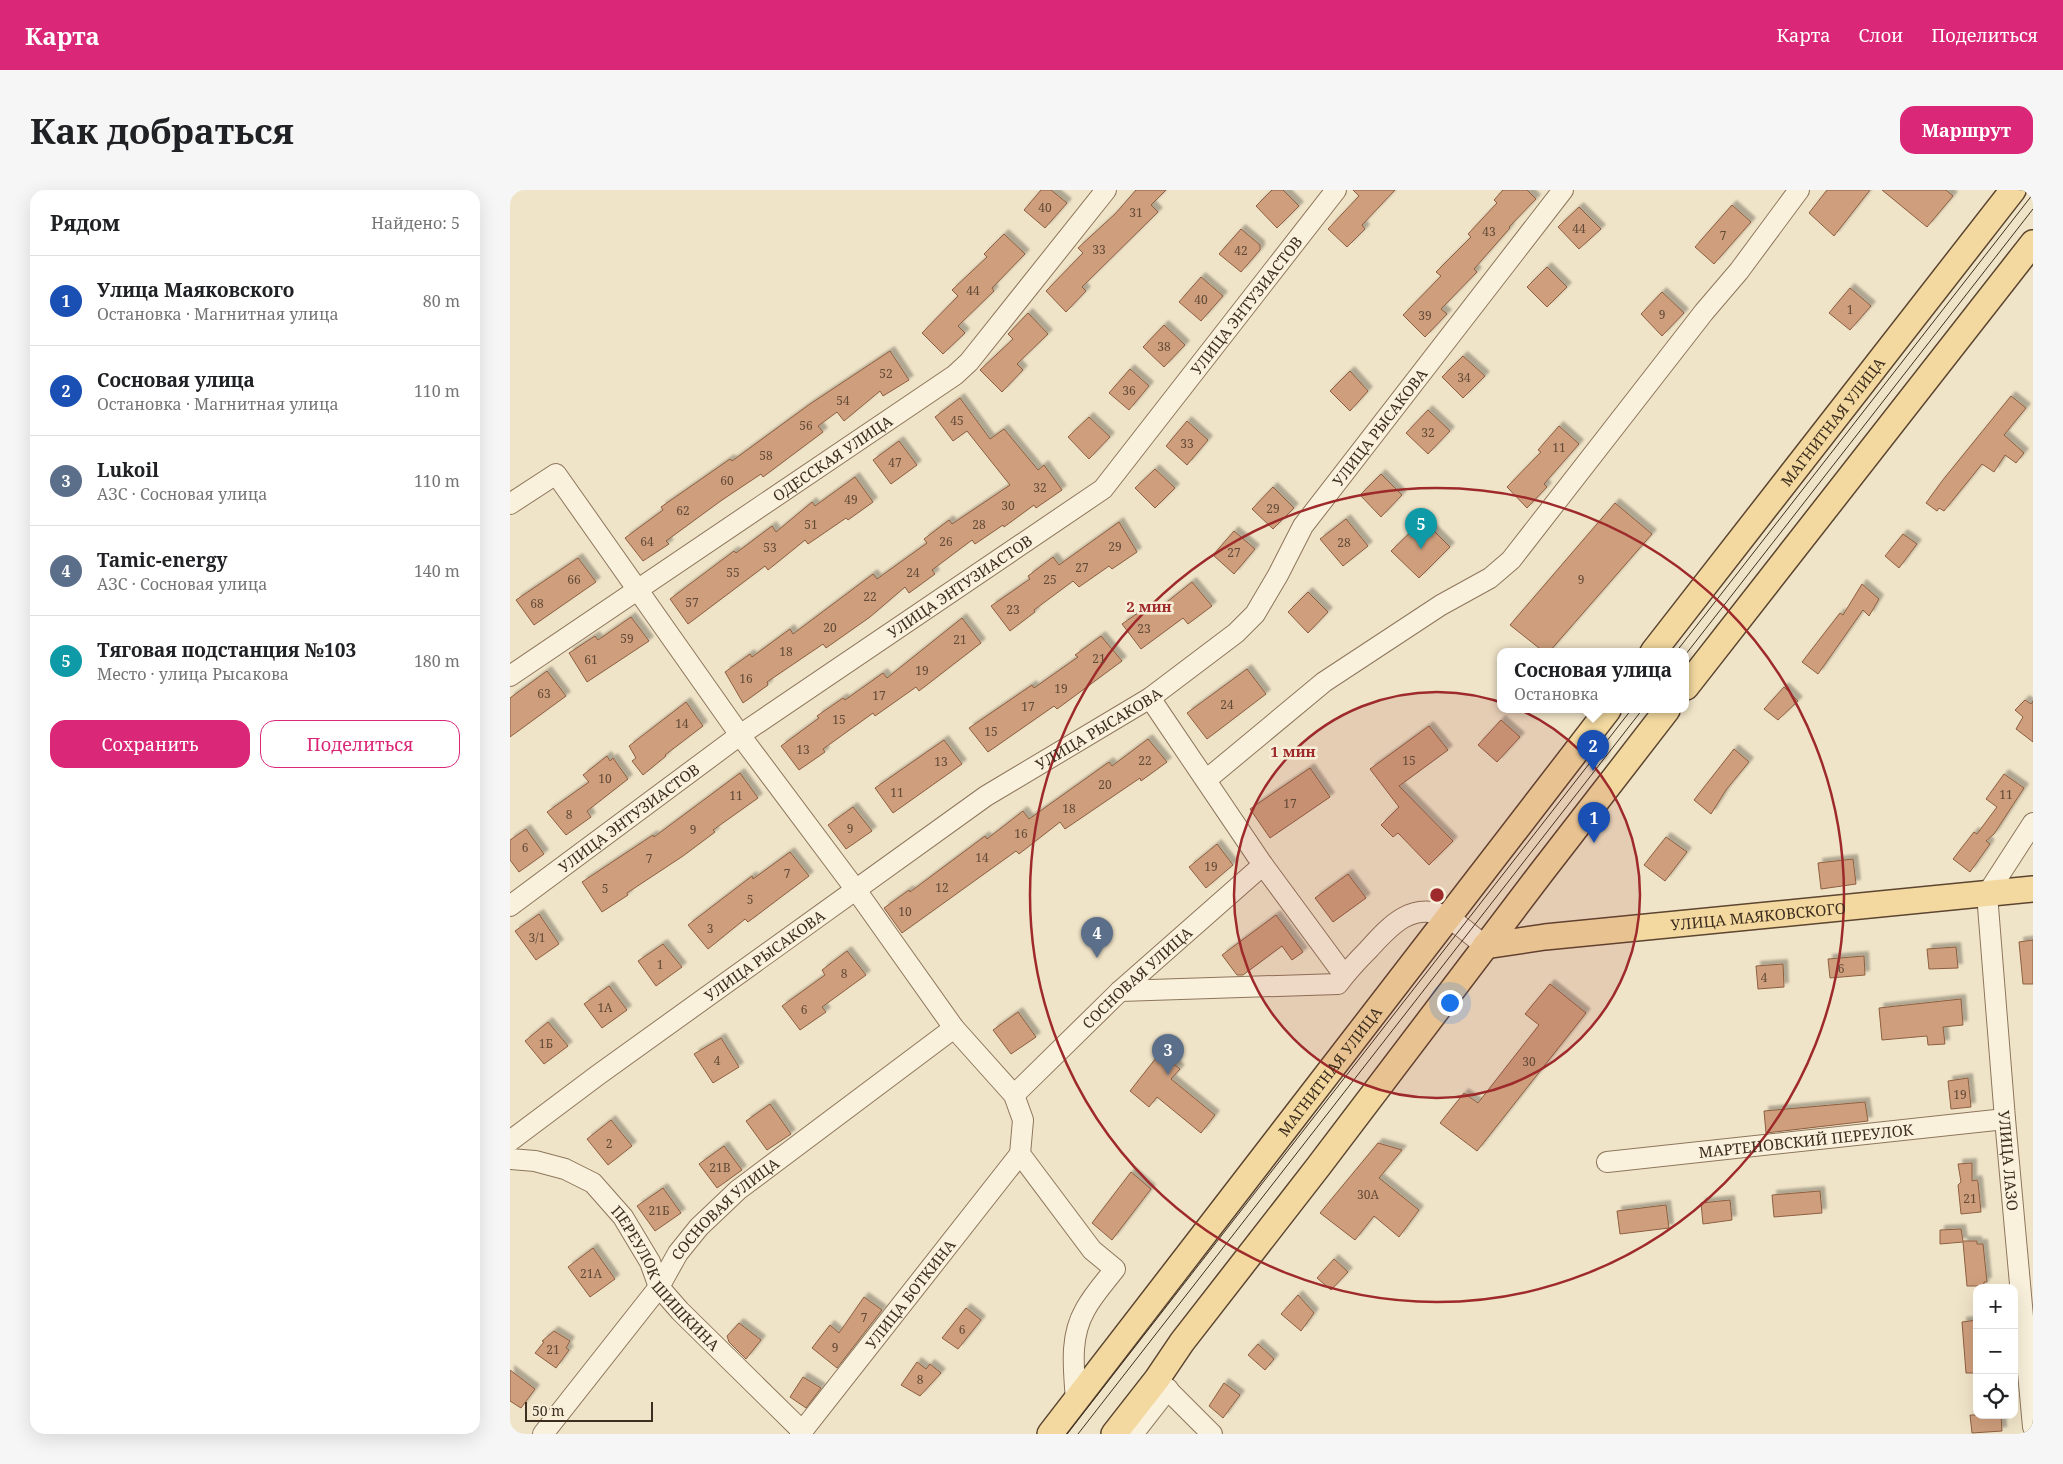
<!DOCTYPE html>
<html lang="ru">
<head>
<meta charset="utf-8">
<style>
  :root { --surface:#fff; --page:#f6f6f6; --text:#202124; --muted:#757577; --line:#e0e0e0; --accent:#db2777 }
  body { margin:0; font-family:"Noto Serif",serif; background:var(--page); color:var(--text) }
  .controls { position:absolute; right:15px; bottom:15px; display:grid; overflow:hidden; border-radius:10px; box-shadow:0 5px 20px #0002 }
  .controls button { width:45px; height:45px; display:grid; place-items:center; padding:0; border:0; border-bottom:1px solid var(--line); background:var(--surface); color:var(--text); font:25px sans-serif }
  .scale { position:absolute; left:15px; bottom:12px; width:128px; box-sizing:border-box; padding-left:5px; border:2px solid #3d2e20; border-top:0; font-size:14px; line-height:18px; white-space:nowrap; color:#3d2e20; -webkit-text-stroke:4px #f7eed8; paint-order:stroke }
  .you { position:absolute; left:939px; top:812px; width:18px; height:18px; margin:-12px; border:4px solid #fff; border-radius:50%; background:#1a73e8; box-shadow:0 0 0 8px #1a73e833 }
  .badge { display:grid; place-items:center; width:32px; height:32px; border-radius:50%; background:var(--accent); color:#fff; font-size:16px; font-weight:700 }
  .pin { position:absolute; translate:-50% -41px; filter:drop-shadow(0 1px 2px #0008) }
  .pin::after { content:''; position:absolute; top:26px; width:18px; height:15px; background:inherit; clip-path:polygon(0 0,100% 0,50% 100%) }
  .popup { position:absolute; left:987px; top:458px; width:192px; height:65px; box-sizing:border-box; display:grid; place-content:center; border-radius:10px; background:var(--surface); filter:drop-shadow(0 1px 4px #0005); font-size:16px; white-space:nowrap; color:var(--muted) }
  .popup b { font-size:19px; color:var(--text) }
  .popup::after { content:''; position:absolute; left:50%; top:100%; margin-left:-10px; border:10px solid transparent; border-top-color:var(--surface) }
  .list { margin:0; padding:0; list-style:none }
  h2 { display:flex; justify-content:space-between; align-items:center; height:65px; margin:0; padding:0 20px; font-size:21px }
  h2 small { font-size:16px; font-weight:400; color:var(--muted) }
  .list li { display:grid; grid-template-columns:32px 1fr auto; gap:15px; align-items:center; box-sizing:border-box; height:90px; padding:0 20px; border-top:1px solid var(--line) }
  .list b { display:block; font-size:19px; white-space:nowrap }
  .list p { margin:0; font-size:16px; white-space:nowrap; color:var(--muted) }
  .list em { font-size:16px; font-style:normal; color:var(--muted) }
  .actions { display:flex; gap:10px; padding:15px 20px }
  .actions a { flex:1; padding:11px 0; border:1px solid var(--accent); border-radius:15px; text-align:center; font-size:18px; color:var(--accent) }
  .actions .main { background:var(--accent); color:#fff }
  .icon { flex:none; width:28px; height:28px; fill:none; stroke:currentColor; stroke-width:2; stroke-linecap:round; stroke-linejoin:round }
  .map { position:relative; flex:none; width:1523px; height:1244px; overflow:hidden; border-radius:15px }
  header { display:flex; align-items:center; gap:30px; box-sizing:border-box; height:70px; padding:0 25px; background:var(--accent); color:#fff }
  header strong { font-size:24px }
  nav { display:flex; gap:28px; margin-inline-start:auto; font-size:18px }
  .intro { display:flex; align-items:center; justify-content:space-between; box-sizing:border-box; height:120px; padding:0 30px }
  h1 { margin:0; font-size:35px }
  .button { padding:12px 22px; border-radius:15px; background:var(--accent); color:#fff; font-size:18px; font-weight:700 }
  main { display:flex; gap:30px; padding:0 30px }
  aside { flex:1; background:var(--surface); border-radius:15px; box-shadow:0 5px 20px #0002 }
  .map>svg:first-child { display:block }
  .building { fill:#cf9f7d; stroke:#8d5f41; filter:url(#shadow) }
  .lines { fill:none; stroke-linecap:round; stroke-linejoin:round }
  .minor-casing { stroke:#8d765c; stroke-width:22 }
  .major-casing { stroke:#5b4430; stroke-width:28 }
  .minor { stroke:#faf1dc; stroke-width:20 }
  .major { stroke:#f3d9a0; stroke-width:25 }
  .tram { stroke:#3d2e20; stroke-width:1 }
  .ring { fill:none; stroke:#9e2a2b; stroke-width:2.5 }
  .labels { text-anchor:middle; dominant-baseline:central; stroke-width:5; stroke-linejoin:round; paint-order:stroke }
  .number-label { font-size:12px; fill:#624a37 }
  .street-label { font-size:15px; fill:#3d2e20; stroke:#f7eed8 }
  .centre { fill:#9e2a2b; stroke:#f7eed8; stroke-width:2.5 }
  .ring-label { font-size:15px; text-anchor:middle; font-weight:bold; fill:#9e2a2b; stroke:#f7eed8; stroke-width:5; stroke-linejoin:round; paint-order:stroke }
</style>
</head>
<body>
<header>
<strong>Карта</strong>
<nav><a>Карта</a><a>Слои</a><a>Поделиться</a></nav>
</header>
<div class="intro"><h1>Как добраться</h1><a class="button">Маршрут</a></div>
<main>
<aside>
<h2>Рядом<small>Найдено: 5</small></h2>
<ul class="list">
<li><span class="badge" style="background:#1a4fb4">1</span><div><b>Улица Маяковского</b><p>Остановка · Магнитная улица</p></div><em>80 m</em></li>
<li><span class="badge" style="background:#1a4fb4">2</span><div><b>Сосновая улица</b><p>Остановка · Магнитная улица</p></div><em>110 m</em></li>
<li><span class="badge" style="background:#5c6f8a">3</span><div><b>Lukoil</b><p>АЗС · Сосновая улица</p></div><em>110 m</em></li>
<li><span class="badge" style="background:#5c6f8a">4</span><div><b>Tamic-energy</b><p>АЗС · Сосновая улица</p></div><em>140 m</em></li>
<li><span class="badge" style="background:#0f9aa8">5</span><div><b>Тяговая подстанция №103</b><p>Место · улица Рысакова</p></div><em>180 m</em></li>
</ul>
<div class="actions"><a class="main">Сохранить</a><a>Поделиться</a></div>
</aside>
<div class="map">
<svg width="1523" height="1244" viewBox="0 0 1523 1244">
  <defs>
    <filter id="shadow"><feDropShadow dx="4.5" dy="-4.5" stdDeviation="1" flood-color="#0004"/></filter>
  </defs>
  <rect width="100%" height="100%" fill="#f0e4c8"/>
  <path class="building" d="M531,0H541L557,13L535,38L514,20Z
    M626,0H656L641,15L648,22L572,97L576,101L556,122L536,101L573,63L568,58L605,24Z
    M762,0H773L789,16L767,38L746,16Z
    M843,0H885L852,35L855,39L837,57L818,39L849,6Z
    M993,0H1017L1026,9L999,37L1000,38L964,79L967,82L931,119L937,124L915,147L893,125L931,86L926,82L961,47L958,44L987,13L984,10Z
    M1317,0H1360L1324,46L1299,23Z
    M1372,0H1436L1443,6L1417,37Z
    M1222,15L1241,32L1204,74L1185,57Z
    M1069,17L1091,39L1069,59L1048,37Z
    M731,39L750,55V60L731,82L709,64Z
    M494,44L515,64L482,98L484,101L448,136L455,143L433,164L412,143L448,106L442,100L477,67L474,64Z
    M1037,77L1057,97L1037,117L1017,97Z
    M691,87L713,106L691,131L669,112Z
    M1340,98L1361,116L1340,140L1319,123Z
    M1152,102L1174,123L1152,146L1131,124Z
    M518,123L538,144L507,174L513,180L492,202L470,180L503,149L498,144Z
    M654,135L675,155L654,177L633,157Z
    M380,161L399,190L373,206L370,201L334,231L327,222L308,236L313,242L253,287L251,284L212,310L156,351L159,354L133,371L115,348L153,320L151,317L177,299L220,269L222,271L300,214Z
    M953,166L975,186L953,208L932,187Z
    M620,179L639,196L619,220L599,203Z
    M840,181L858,201L840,221L820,201Z
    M1501,206L1516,218L1494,245L1514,263L1506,273L1495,265L1484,282L1472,274L1434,321L1429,318L1427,321L1416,313L1432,291Z
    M450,208L480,249L494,239L528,280L534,275L552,300L526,318L524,315L494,337L493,335L465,354L462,350L422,380L425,384L399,403L395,397L360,427L316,458L313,454L257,492L258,495L233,513L215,482L240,464L242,467L280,439L283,444L363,384L367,389L417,353L414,349L439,330L442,334L500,295L457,241L443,251L425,227Z
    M918,220L940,241L918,264L896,243Z
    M579,227L600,247L579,269L558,247Z
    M677,231L698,250L677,275L656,256Z
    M1049,236L1069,254L1034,294L1037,297L1017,318L997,297L1031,262L1028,260Z
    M389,251L407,275L381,294L363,270Z
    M645,279L665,298L645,318L625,298Z
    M871,284L892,305L871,327L850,305Z
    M345,287L363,312L338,330L336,328L298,354L295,350L258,380L255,376L178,434L160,409L224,361L226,363L262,336L266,342L302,312L305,316Z
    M763,297L784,318L763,339L742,319Z
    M1105,313L1142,344L1039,462H1034L1000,435Z
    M836,329L858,356L833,376L810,349Z
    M913,330L940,357L909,388L881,361Z
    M609,332L627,362L602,379L599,376L569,397L563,391L524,420L525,422L500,441L481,416L520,389L518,386L543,367L549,375Z
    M724,341L745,359L724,384L703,365Z
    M1393,344L1407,354L1389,378L1375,366Z
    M68,368L86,392L24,435L6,410Z
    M682,392L702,416L678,434L673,428L631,459L612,434L638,416L643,423Z
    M1352,394L1369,409L1359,426L1353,420L1308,484L1292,472L1330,423L1333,425Z
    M798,402L818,422L798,443L778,422Z
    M121,427L139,451L77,492L59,463L85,446L88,450Z
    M452,428L471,453L409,501L406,497L365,526L363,523L313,559L315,562L289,580L271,556L309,528L307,526L333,508L335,510L373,483L377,488Z
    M591,446L612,471L547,519L544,516L478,562L459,538L522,495L524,498L568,467L565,465Z
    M737,479L756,504L697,549L677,523Z
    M37,481L56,506L0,547V508Z
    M1274,497L1288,511L1268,530L1254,519Z
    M1515,510L1521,514L1523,511V552L1506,539L1513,527L1505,520Z
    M176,512L193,536L155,565L156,566L133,585L122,571L126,568L119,556Z
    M991,530L1010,547L987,572L968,555Z
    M919,536L938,560L889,596L943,651L919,675L888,643L883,647L871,635L889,617L860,579Z
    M638,549L657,572L631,591L630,588L555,639L550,632L509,664L506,661L392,743L374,718L399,700L400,702L475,646L477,649L513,621L519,629L599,572L602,576Z
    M434,550L452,574L383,623L365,598Z
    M1224,559L1239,572L1216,600L1201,624L1184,610Z
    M97,566L100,571L103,568L118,589L77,621L81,627L56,645L37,622L79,592L73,585Z
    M800,578L820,607L760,648L740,619Z
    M230,583L248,608L203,640L205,642L173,666L117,703L118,705L92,722L72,692L143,645L144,647Z
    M1494,584L1514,598L1484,644L1476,651L1480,654L1460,682L1443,669L1464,642L1467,644L1487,617L1476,609Z
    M343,617L362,641L336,659L318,635Z
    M16,639L34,664L9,682L0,670V650Z
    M1156,647L1177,662L1155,691L1134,675Z
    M707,654L723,675L696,698L679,677Z
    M280,662L299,686L238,732L235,729L198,759L178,735L242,686L243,689Z
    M1343,669L1346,694L1311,699L1308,673Z
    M838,684L856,708L823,732L805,708Z
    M29,724L49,754L26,770L5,741Z
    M766,725L793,762L782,770L772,756L733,785H727L712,765Z
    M1523,750V794H1513L1509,752Z
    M153,754L172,777L146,796L128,771Z
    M1446,757L1448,778L1419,779L1417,759Z
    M337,761L356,785L312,817L316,822L290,840L272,816L315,785L312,780Z
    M1354,766L1355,785L1320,788L1318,769Z
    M1273,774L1274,797L1248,799L1246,776Z
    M1040,794L1076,823L967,961L930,933L954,903L968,913L1029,835L1015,824Z
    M99,796L117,820L92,838L74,814Z
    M1451,809L1453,835L1433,837L1435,854L1418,855L1417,846L1372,850L1369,818Z
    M508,822L526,847L501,864L483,840Z
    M38,832L58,856L34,874L15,851Z
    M211,848L229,877L203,893L184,864Z
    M650,863L670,879L661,889L705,925L691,943L647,907L639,917L620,901Z
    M1458,888L1461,917L1441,919L1438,891Z
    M1355,912L1358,931L1256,943L1254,921Z
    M260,914L281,944L257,960L236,931Z
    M101,930L122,956L98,975L77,949Z
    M868,953L892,960L869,988L909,1020L889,1047L864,1026L845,1050L810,1023Z
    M214,956L232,980L207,998L189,974Z
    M1462,973V991L1467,990L1468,992L1471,1022L1451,1024L1448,995L1451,992L1448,974Z
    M621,982L641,999L602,1050L582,1033Z
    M153,998L171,1023L145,1041L127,1016Z
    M1310,1001L1312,1023L1264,1027L1262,1005Z
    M1220,1010L1222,1030L1193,1034L1191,1013Z
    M1156,1015L1159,1038L1110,1044L1107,1021Z
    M1451,1039L1453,1051H1467V1054H1473L1477,1092H1474V1096H1457L1453,1052L1430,1054V1040Z
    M83,1058L105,1089L80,1107L58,1077Z
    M824,1069L838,1082L821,1100L807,1088Z
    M788,1105L804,1123L791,1141L771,1124Z
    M354,1107L372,1120L327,1178L302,1158L320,1135L329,1143Z
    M456,1118L471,1130L448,1159L432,1148Z
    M1467,1130V1183H1456L1452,1132Z
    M229,1133L251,1150L236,1169L219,1152L217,1146Z
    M44,1141L60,1151L56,1158L59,1160L46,1178L25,1163L34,1152L32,1151Z
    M748,1154L764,1169L755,1180L738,1165Z
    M407,1172L416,1179L420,1174L431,1183L410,1206L391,1195Z
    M0,1180L25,1199L11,1218L0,1211Z
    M293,1187L311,1198L296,1218L280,1207Z
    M714,1193L730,1205L713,1228L699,1216Z
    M1460,1225H1491L1492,1241L1462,1243Z"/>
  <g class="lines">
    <defs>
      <g id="minor">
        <path d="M0,314L46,284L230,545L346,700L444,838L504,905L513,930L510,964L582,1060L605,1079C595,1092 583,1105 575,1120C559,1148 564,1180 566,1211"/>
        <path id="s1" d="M0,486L445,185L459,172L596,0"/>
        <path d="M640,508L753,675L834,785"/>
        <path d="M696,590L814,492L931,415L980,388L1001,370L1194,122L1229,81L1289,0"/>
        <path id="s2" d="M1523,633L1477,704L1495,929L1523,1237"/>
        <path id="s3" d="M0,716L230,545L593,299L826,0"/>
        <path d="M610,801L828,794C837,782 847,771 858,760C879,737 901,711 935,726C949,733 963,747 975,756"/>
        <path id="s4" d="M504,905L610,801L753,675"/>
        <path id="s5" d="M0,951L88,885L476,606L640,508L726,443L745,424L768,385L793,336L1053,0"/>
        <path id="s6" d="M0,969L25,971L55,979L83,993L113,1027L140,1072L149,1097L170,1121L292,1241"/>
        <path id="s7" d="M1097,972L1495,929"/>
        <path d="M647,1189L702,1244"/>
        <path id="s8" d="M33,1244L149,1097L168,1063L189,1037L228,1000L444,838"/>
        <path id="s9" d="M290,1244L510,964"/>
        <path d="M623,1244L658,1199"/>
      </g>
      <g id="major">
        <path id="s10" d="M1143,462L1503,0"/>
        <path d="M1176,497L1523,53"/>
        <path id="s11" d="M975,756L1035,747L1523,699"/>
        <path id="s12" d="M540,1244L1098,520"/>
        <path d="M604,1244L647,1189L672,1152L808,977L1031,683L1157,520"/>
      </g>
    </defs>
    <use href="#minor" class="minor-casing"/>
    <use href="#major" class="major-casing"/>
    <use href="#minor" class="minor"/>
    <use href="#major" class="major"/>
    <path class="tram" d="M1166,462L1523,4
      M1176,464L1523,19
      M557,1244L1121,520
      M568,1244L1132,520"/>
  </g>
  <circle cx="927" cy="705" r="203" fill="#9e2a2b" fill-opacity=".12"/>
  <g class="ring">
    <circle cx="927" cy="705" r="203"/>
    <circle cx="927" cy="705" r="407"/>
  </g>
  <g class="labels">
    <g class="number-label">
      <text x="535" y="17">40</text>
      <text x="626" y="22">31</text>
      <text x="1069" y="38">44</text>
      <text x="979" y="41">43</text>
      <text x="1213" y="45">7</text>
      <text x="589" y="59">33</text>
      <text x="731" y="60">42</text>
      <text x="463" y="100">44</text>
      <text x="691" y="109">40</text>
      <text x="1340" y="119">1</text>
      <text x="1152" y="124">9</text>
      <text x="915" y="125">39</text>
      <text x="654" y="156">38</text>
      <text x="376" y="183">52</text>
      <text x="954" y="187">34</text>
      <text x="619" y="200">36</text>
      <text x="333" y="210">54</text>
      <text x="447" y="230">45</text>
      <text x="296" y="235">56</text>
      <text x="918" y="242">32</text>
      <text x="677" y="253">33</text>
      <text x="1049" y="257">11</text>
      <text x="256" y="265">58</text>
      <text x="385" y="272">47</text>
      <text x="217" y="290">60</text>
      <text x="530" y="297">32</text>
      <text x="341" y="309">49</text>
      <text x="498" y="315">30</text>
      <text x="763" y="318">29</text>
      <text x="173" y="320">62</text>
      <text x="301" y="334">51</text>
      <text x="469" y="334">28</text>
      <text x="137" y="351">64</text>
      <text x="436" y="351">26</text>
      <text x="834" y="352">28</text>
      <text x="605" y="356">29</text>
      <text x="260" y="357">53</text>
      <text x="724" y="362">27</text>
      <text x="572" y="377">27</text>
      <text x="223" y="382">55</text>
      <text x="403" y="382">24</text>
      <text x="64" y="389">66</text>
      <text x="540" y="389">25</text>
      <text x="1071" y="389">9</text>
      <text x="360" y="406">22</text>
      <text x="182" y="412">57</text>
      <text x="27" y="413">68</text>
      <text x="503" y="419">23</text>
      <text x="320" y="437">20</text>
      <text x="634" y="438">23</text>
      <text x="117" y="448">59</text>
      <text x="450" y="449">21</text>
      <text x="276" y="461">18</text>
      <text x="589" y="468">21</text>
      <text x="81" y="469">61</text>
      <text x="412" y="480">19</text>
      <text x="236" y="488">16</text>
      <text x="551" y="498">19</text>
      <text x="34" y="503">63</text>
      <text x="369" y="505">17</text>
      <text x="717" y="514">24</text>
      <text x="518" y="516">17</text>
      <text x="329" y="529">15</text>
      <text x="172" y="533">14</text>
      <text x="481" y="541">15</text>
      <text x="293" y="559">13</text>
      <text x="635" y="570">22</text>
      <text x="899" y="570">15</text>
      <text x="431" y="571">13</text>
      <text x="95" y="588">10</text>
      <text x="595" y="594">20</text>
      <text x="387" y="602">11</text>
      <text x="1496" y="604">11</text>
      <text x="226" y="605">11</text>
      <text x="780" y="613">17</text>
      <text x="559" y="618">18</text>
      <text x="59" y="624">8</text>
      <text x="340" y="638">9</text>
      <text x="183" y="639">9</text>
      <text x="511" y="643">16</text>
      <text x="15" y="657">6</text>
      <text x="472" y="667">14</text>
      <text x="139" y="668">7</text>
      <text x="701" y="676">19</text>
      <text x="277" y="683">7</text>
      <text x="432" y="697">12</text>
      <text x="95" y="698">5</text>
      <text x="240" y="709">5</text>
      <text x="395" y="721">10</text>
      <text x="200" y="738">3</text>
      <text x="27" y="747">3/1</text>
      <text x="150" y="774">1</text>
      <text x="1331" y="778">6</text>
      <text x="334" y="783">8</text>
      <text x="1254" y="787">4</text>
      <text x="95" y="817">1А</text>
      <text x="294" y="819">6</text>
      <text x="36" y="853">1Б</text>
      <text x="207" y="870">4</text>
      <text x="1019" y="871">30</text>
      <text x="1450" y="904">19</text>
      <text x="99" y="953">2</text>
      <text x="210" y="977">21В</text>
      <text x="858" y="1004">30А</text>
      <text x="1460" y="1008">21</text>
      <text x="149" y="1020">21Б</text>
      <text x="81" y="1083">21А</text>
      <text x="354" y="1127">7</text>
      <text x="452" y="1139">6</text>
      <text x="325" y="1157">9</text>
      <text x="43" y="1159">21</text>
      <text x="410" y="1189">8</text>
    </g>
    <g class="street-label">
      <text stroke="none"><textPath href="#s3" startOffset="958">УЛИЦА ЭНТУЗИАСТОВ</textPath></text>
      <text stroke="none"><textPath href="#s10" startOffset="292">МАГНИТНАЯ УЛИЦА</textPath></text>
      <text stroke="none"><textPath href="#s5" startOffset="1139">УЛИЦА РЫСАКОВА</textPath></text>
      <text stroke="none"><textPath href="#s1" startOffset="389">ОДЕССКАЯ УЛИЦА</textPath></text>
      <text stroke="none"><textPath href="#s3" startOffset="552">УЛИЦА ЭНТУЗИАСТОВ</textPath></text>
      <text stroke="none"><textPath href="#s5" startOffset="719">УЛИЦА РЫСАКОВА</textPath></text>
      <text stroke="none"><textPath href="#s3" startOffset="148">УЛИЦА ЭНТУЗИАСТОВ</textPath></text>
      <text stroke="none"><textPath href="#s11" startOffset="275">УЛИЦА МАЯКОВСКОГО</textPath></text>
      <text stroke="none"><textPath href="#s5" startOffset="315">УЛИЦА РЫСАКОВА</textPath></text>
      <text stroke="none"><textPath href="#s4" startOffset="170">СОСНОВАЯ УЛИЦА</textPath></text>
      <text stroke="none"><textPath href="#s12" startOffset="458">МАГНИТНАЯ УЛИЦА</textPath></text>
      <text stroke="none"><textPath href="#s7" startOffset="200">МАРТЕНОВСКИЙ ПЕРЕУЛОК</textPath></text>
      <text stroke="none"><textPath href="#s2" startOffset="352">УЛИЦА ЛАЗО</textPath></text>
      <text stroke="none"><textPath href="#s8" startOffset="291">СОСНОВАЯ УЛИЦА</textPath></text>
      <text stroke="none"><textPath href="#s6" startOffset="208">ПЕРЕУЛОК ШИШКИНА</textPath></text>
      <text stroke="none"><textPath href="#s9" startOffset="178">УЛИЦА БОТКИНА</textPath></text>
    </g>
  </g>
  <circle cx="927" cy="705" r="8" class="centre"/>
  <g class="ring-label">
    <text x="639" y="422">2 мин</text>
    <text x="783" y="567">1 мин</text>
  </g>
</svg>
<div class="controls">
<button>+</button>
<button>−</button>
<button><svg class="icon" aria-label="locate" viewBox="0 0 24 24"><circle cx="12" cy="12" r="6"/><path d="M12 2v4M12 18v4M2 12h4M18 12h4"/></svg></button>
</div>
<div class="scale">50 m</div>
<div class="you"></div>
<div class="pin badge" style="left:1084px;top:653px;background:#1a4fb4">1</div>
<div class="pin badge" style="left:1083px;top:581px;background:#1a4fb4">2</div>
<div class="popup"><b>Сосновая улица</b>Остановка</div>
<div class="pin badge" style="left:658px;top:885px;background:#5c6f8a">3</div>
<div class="pin badge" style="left:587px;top:768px;background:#5c6f8a">4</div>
<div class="pin badge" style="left:911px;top:359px;background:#0f9aa8">5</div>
</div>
</main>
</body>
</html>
